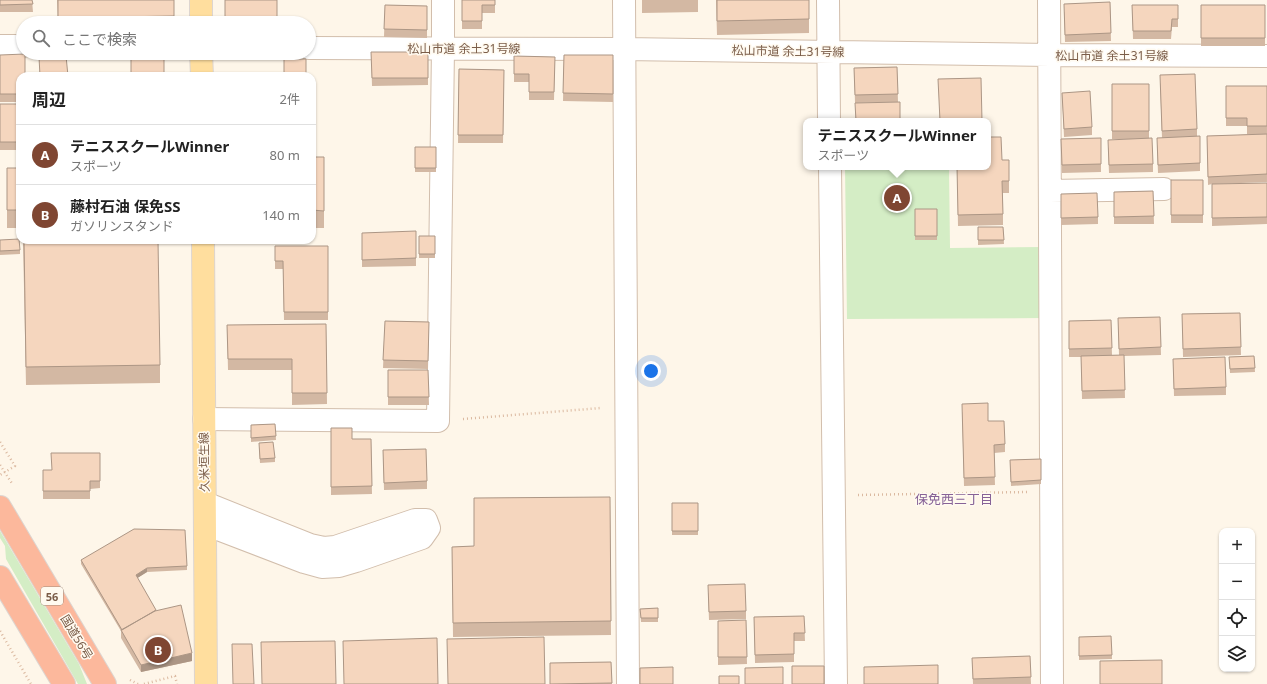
<!DOCTYPE html>
<html lang="ja">
<head>
<meta charset="utf-8">
<style>
  :root { --surface:#fff; --page:#f6f6f6; --text:#222; --muted:#767676; --line:#e0e0e0; --accent:#7f4632 }
  body { margin:0; font-family:"Noto Sans","Noto Sans JP",sans-serif; background:var(--page); color:var(--text) }
  .controls { position:absolute; right:12px; bottom:12px; display:grid; overflow:hidden; border-radius:8px; box-shadow:0 1px 3px #0004 }
  .controls button { width:36px; height:36px; display:grid; place-items:center; padding:0; border:0; border-bottom:1px solid var(--line); background:var(--surface); color:var(--text); font:20px sans-serif }
  .you { position:absolute; left:651px; top:371px; width:14px; height:14px; margin:-10px; border:3px solid #fff; border-radius:50%; background:#1a73e8; box-shadow:0 0 0 6px #1a73e833 }
  .badge { display:grid; place-items:center; width:26px; height:26px; border-radius:50%; background:var(--accent); color:#fff; font-size:13px; font-weight:700 }
  .pin { position:absolute; translate:-50% -50%; border:2px solid #fff; box-shadow:0 1px 4px #0006 }
  .popup { position:absolute; left:803px; top:118px; width:188px; height:52px; box-sizing:border-box; display:grid; place-content:center; border-radius:8px; background:var(--surface); filter:drop-shadow(0 1px 3px #0005); font-size:13px; white-space:nowrap; color:var(--muted) }
  .popup b { font-size:15px; color:var(--text) }
  .popup::after { content:''; position:absolute; left:50%; top:100%; margin-left:-8px; border:8px solid transparent; border-top-color:var(--surface) }
  .list { margin:0; padding:0; list-style:none }
  h2 { display:flex; justify-content:space-between; align-items:center; height:52px; margin:0; padding:0 16px; font-size:17px }
  h2 small { font-size:13px; font-weight:400; color:var(--muted) }
  .list li { display:grid; grid-template-columns:26px 1fr auto; gap:12px; align-items:center; box-sizing:border-box; height:60px; padding:0 16px; border-top:1px solid var(--line) }
  .list b { display:block; font-size:15px; white-space:nowrap }
  .list p { margin:0; font-size:13px; white-space:nowrap; color:var(--muted) }
  .list em { font-size:13px; font-style:normal; color:var(--muted) }
  .icon { flex:none; width:22px; height:22px; fill:none; stroke:currentColor; stroke-width:2; stroke-linecap:round; stroke-linejoin:round }
  .map { position:relative; flex:none; width:1267px; height:684px; overflow:hidden }
  .search { position:absolute; background:var(--surface); box-shadow:0 1px 3px #0004; left:16px; top:16px; width:300px; height:44px; display:flex; align-items:center; gap:10px; box-sizing:border-box; padding:0 14px; border-radius:22px; color:var(--muted); font-size:15px }
  .panel { position:absolute; background:var(--surface); box-shadow:0 1px 3px #0004; left:16px; top:72px; width:300px; height:172px; border-radius:12px }
  .map>svg:first-child { display:block }
  .grass { fill:#d4edc5 }
  .lines { fill:none; stroke-linecap:round; stroke-linejoin:round }
  .minor-casing { stroke:#d2beac; stroke-width:24 }
  .major-casing { stroke:#ddd5d0; stroke-width:24 }
  .highway-casing { stroke:#ddd5d0; stroke-width:24 }
  .path { stroke:#dbb9a0; stroke-width:2.5; stroke-dasharray:1 3; stroke-linecap:butt }
  .minor { stroke:#fff; stroke-width:22 }
  .major { stroke:#ffde9e; stroke-width:22 }
  .highway { stroke:#fcb89c; stroke-width:22 }
  .wall { fill:#d3b8a3 }
  .shaded-wall { fill:#ac9685 }
  .building { fill:#f5d6be; stroke:#ac9685 }
  .labels { text-anchor:middle; dominant-baseline:central; stroke-width:3; stroke-linejoin:round; paint-order:stroke }
  .shield { fill:#fffaf0; stroke:#a38c7b; stroke-width:1 }
  .shield-label { font-size:11px; font-weight:bold; fill:#7b5d49 }
  .street-label { font-size:12px; fill:#7b5d49; stroke:#fffaf0 }
  .neighbourhood-label { font-size:13px; fill:#876297; stroke:#fffaf0 }
</style>
</head>
<body>
<div class="map">
<svg width="1267" height="684" viewBox="0 0 1267 684">
  <rect width="100%" height="100%" fill="#fef6e9"/>
  <path class="grass" d="M845,167H949L950,248L1043,247V318L847,319Z
    M0,531L79,664L87,684H78L6,559L5,546L0,538Z"/>
  <g class="lines">
    <defs>
      <path id="minor" d="M624,0L628,684
        M828,0L829,121
        M1049,0L1052,684
        M0,46H23
        M309,48L624,49L1050,55L1267,56
        M830,167L836,684
        M1050,191L1164,189
        M204,419L438,421L443,48V0
        M205,503L310,545L324,548L335,547L415,520H426L429,528L422,538L356,561L339,566L322,567L304,562L205,524"/>
      <path id="major" d="M201,0V23
        M201,53L202,76
        M203,240L206,684"/>
      <path id="highway" d="M0,507L105,684
        M0,577L64,684"/>
    </defs>
    <use href="#minor" class="minor-casing"/>
    <use href="#major" class="major-casing"/>
    <use href="#highway" class="highway-casing"/>
    <path class="path" d="M463,419L601,408
      M0,442L15,466L0,475
      M0,465L13,485
      M858,495L1027,492
      M0,631L31,684
      M130,680L138,684
      M144,684L175,676L177,684"/>
    <use href="#minor" class="minor"/>
    <use href="#major" class="major"/>
    <use href="#highway" class="highway"/>
  </g>
  <path class="wall" d="M0,0H32L33,12H0Z
    M57,0H174V23H58Z
    M225,0H277V23H225Z
    M462,0H495V13H482V29H462Z
    M642,0H698V12L642,13Z
    M716,0H809V33L717,35Z
    M1110,2L1111,41L1065,42L1064,12Z
    M385,5L427,6V38L384,37Z
    M1132,5H1178V27H1172L1171,39H1133Z
    M1201,5H1265V46H1201Z
    M371,52H428V85L372,86Z
    M0,55L20,76V102H0Z
    M564,55H613V102L563,101Z
    M514,56L555,57L554,100H529V82H514Z
    M897,67L898,102L855,103L854,68Z
    M459,69L504,70L503,143H458Z
    M1160,83L1197,129V136L1200,163V171L1158,173L1157,146L1162,138Z
    M1112,84H1149V139L1153,164V172L1109,173L1108,148L1132,139H1112Z
    M1226,86H1267V134H1247V126H1226Z
    M1062,93L1092,127V135L1064,137Z
    M0,104H19V150H0Z
    M1267,134V182L1215,184L1267,183V224L1212,226V184L1208,185L1207,136Z
    M415,147H436V172H415Z
    M1061,147L1101,164V172L1062,173Z
    M312,157H324V228H312Z
    M1002,160H1009V193H1003V225L958,226L957,167Z
    M7,168H20V228H7Z
    M1171,180H1203V223H1171Z
    M1153,191L1154,224H1114V192Z
    M1061,202L1098,217V224L1061,225Z
    M915,209H937V240H915Z
    M978,227H1003L1004,244L978,245Z
    M362,233L416,258V266L362,267Z
    M419,236H435V258H419Z
    M0,240L20,250V254L0,255Z
    M23,240L160,365V383L26,385Z
    M275,246H328V320H284L283,269H275Z
    M1240,313L1241,355L1183,357L1182,314Z
    M1160,317L1161,355L1124,356L1125,398L1082,399L1081,357H1069V321L1111,320L1112,355H1119L1118,318Z
    M385,321L429,322L428,369L383,368Z
    M326,324L327,404L292,405V370H228L227,325Z
    M1254,356L1255,372L1230,373L1229,357Z
    M1173,359L1226,387V395L1174,396Z
    M388,370H428L429,405H388Z
    M962,412L988,421L1005,444V452L994,453L995,485L964,486Z
    M275,424L276,440L251,442V425Z
    M331,428L352,439H371L372,494L331,495Z
    M259,447L275,458V462L260,463Z
    M383,450L427,481V489L384,490Z
    M100,453V488L90,489V499H43V470H52Z
    M1041,459V484L1011,486L1010,460Z
    M610,497L611,635L453,637L452,547L474,546Z
    M672,503H698V535H672Z
    M81,560L187,566V570L147,572L137,578L156,611L192,661L141,672L121,638V631L81,564Z
    M708,593L746,611V619L709,620Z
    M658,608V622H641L640,609Z
    M804,616L805,641H794V662L755,663L754,617Z
    M746,620L747,664L718,665V621Z
    M1111,636L1112,659L1079,660V637Z
    M1030,656L1031,684H973L972,658Z
    M611,662L612,684H550V663Z"/>
  <path class="shaded-wall" d="M147,568V572L136,579V575Z
    M192,653V661L141,672V665Z"/>
  <path class="building" d="M0,0H32L33,4L0,5Z
    M58,0H174V16L58,18Z
    M225,0H277V18L225,17Z
    M462,0H495V5H482V21H462Z
    M717,0H809V19L717,21Z
    M1110,2L1111,33L1065,35L1064,4Z
    M385,5L427,6V30L384,29Z
    M1132,5H1178V19H1172L1171,31H1133Z
    M1201,5H1265V38H1201Z
    M371,52H428V78H372Z
    M25,54V76H20V94H0V55Z
    M131,55H164V76H131Z
    M564,55H613V94L563,93Z
    M66,56L68,76H40L39,57Z
    M514,56L555,57L554,92H529V74H514Z
    M284,59H306V76H284Z
    M897,67L898,94L855,95L854,68Z
    M459,69L504,70L503,135H458Z
    M1195,74L1197,129L1162,131L1160,75Z
    M981,78L982,121H940L938,79Z
    M1112,84H1149V131H1112Z
    M1226,86H1267V126H1247V118H1226Z
    M1090,91L1092,127L1064,129L1062,93Z
    M900,102V121H856L855,103Z
    M0,104H19V142H0Z
    M1267,134V174L1208,177L1207,136Z
    M1200,136V163L1158,165L1157,138Z
    M988,137H1001L1002,160H1009V181H1002L1003,214L958,215L957,167H988Z
    M1101,138V164L1062,165L1061,139Z
    M1152,138L1153,164L1109,165L1108,140Z
    M415,147H436V168H415Z
    M312,157H324V211L312,210Z
    M7,168H20V210H7Z
    M1171,180H1203V215H1171Z
    M1267,183V217L1212,218V184Z
    M1153,191L1154,216L1114,217V192Z
    M1097,193L1098,217L1061,218V194Z
    M915,209H937V236H915Z
    M978,227H1003L1004,240H978Z
    M416,231V258L362,260V233Z
    M419,236H435V254H419Z
    M19,239L20,250L0,251V240Z
    M24,240H158L160,365L26,367Z
    M275,246H328V312H284L283,261H275Z
    M1240,313L1241,347L1183,349L1182,314Z
    M1160,317L1161,347L1119,349L1118,318Z
    M1111,320L1112,348L1069,349V321Z
    M385,321L429,322L428,361L383,360Z
    M326,324L327,393H292V359H228L227,325Z
    M1124,355L1125,390L1082,391L1081,356Z
    M1254,356L1255,368L1230,369L1229,357Z
    M1225,357L1226,387L1174,389L1173,359Z
    M388,370H428L429,397H388Z
    M988,403V421H1004L1005,444L994,445L995,477L964,478L962,404Z
    M275,424L276,436L251,438V425Z
    M331,428H352V439H371L372,486L331,487Z
    M273,442L275,458L260,459L259,443Z
    M426,449L427,481L384,483L383,450Z
    M51,453H100V481H90V491H43V470H52Z
    M1041,459V480L1011,482L1010,460Z
    M610,497L611,621L453,623L452,547L474,546V498Z
    M672,503H698V531H672Z
    M134,529L185,530L187,566L147,568L136,575L156,610L122,630L81,560Z
    M745,584L746,611L709,612L708,585Z
    M181,605L192,653L141,665L121,630L155,611Z
    M658,608V618H641L640,609Z
    M804,616L805,633H794V654L755,655L754,617Z
    M746,620L747,657H718V621Z
    M1111,636L1112,655L1079,656V637Z
    M544,637L545,684H448L447,639Z
    M437,638L438,684H344L343,641Z
    M335,641L336,684H262L261,642Z
    M232,644H252L254,684H233Z
    M1030,656L1031,677L973,679L972,658Z
    M1162,660V684H1100V661Z
    M611,662L612,683L550,684V663Z
    M938,665V684H864V667Z
    M792,666H824V684H792Z
    M673,667V684H640V668Z
    M783,667V684H745V668Z
    M719,676H739V684H719Z"/>
  <g class="labels">
    <rect class="shield" x="41" y="587" width="22" height="18" rx="3"/>
    <g class="shield-label">
      <text x="52" y="596">56</text>
    </g>
    <g class="street-label">
      <text x="464" y="48">松山市道 余土31号線</text>
      <text transform="translate(788 51) rotate(1)">松山市道 余土31号線</text>
      <text x="1112" y="55">松山市道 余土31号線</text>
      <text transform="translate(204 462) rotate(-91)">久米垣生線</text>
      <text transform="translate(77 637) rotate(59)">国道56号</text>
    </g>
    <g class="neighbourhood-label">
      <text x="954" y="499">保免西三丁目</text>
    </g>
  </g>
</svg>
<div class="controls">
<button>+</button>
<button>−</button>
<button><svg class="icon" aria-label="locate" viewBox="0 0 24 24"><circle cx="12" cy="12" r="6"/><path d="M12 2v4M12 18v4M2 12h4M18 12h4"/></svg></button>
<button><svg class="icon" aria-label="layers" viewBox="0 0 24 24"><path d="M12 4l9 5-9 5-9-5zM3 14l9 5 9-5"/></svg></button>
</div>
<div class="you"></div>
<div class="pin badge" style="left:897px;top:198px">A</div>
<div class="popup"><b>テニススクールWinner</b>スポーツ</div>
<div class="pin badge" style="left:158px;top:650px">B</div>
<div class="search"><svg class="icon" aria-label="search" viewBox="0 0 24 24"><circle cx="10" cy="10" r="6"/><path d="M15 15l6 6"/></svg>ここで検索</div>
<section class="panel">
<h2>周辺<small>2件</small></h2>
<ul class="list">
<li><span class="badge">A</span><div><b>テニススクールWinner</b><p>スポーツ</p></div><em>80 m</em></li>
<li><span class="badge">B</span><div><b>藤村石油 保免SS</b><p>ガソリンスタンド</p></div><em>140 m</em></li>
</ul>
</section>
</div>
</body>
</html>
